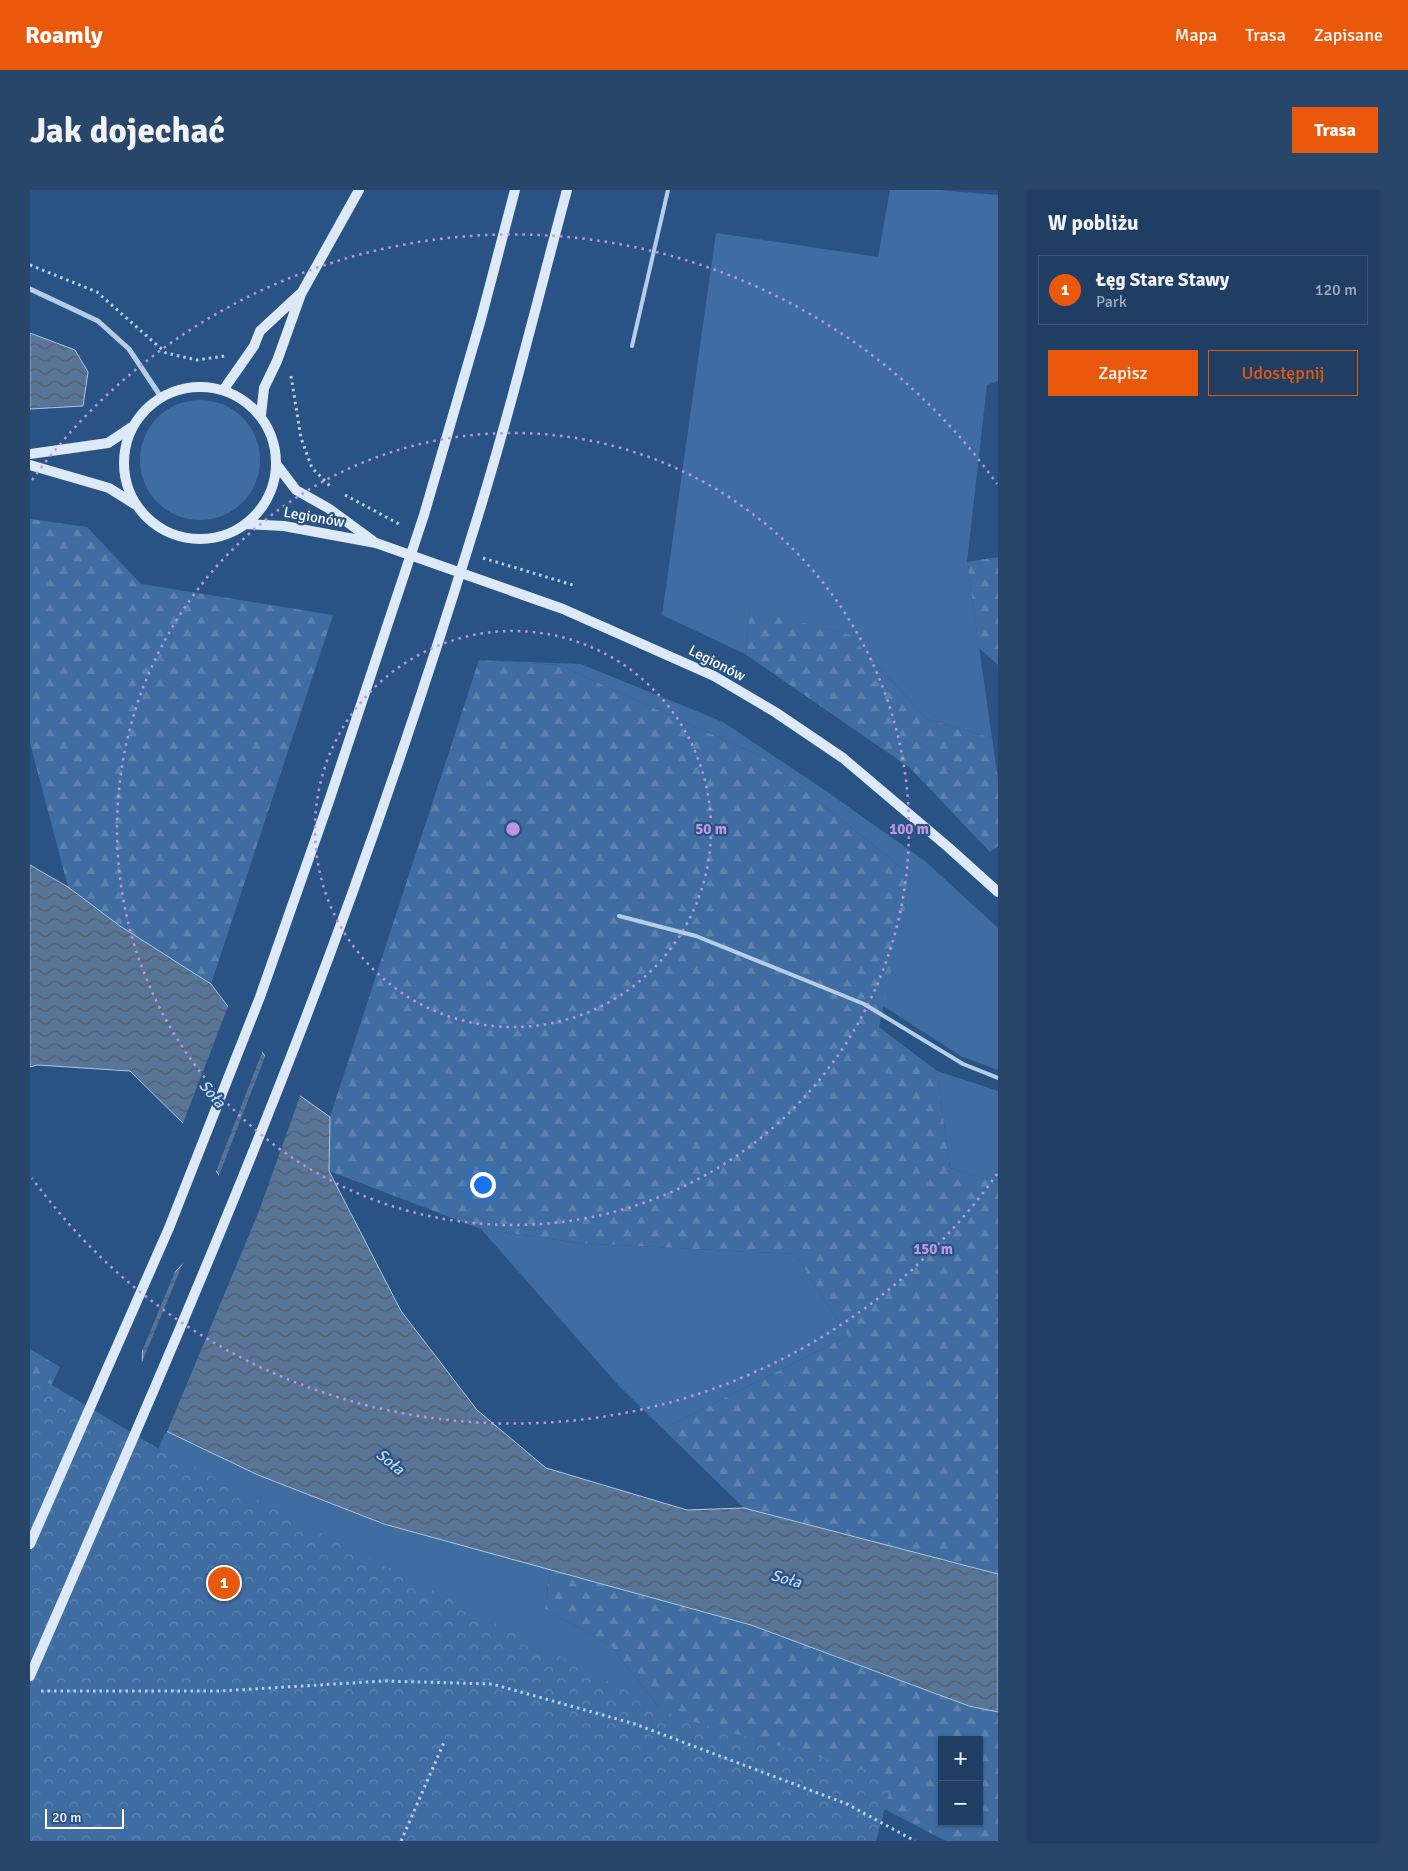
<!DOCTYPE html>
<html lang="pl">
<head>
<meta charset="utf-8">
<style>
  :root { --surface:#203e64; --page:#28456a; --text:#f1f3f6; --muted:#a2aebf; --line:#3d5778; --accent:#ea580c }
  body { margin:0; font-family:Signika,sans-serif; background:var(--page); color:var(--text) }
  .controls { position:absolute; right:15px; bottom:15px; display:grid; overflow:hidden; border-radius:0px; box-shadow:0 1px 4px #0004 }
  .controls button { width:45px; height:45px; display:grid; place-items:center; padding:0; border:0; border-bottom:1px solid var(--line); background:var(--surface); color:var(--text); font:25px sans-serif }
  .scale { position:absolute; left:15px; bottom:12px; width:79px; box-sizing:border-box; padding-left:5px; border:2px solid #fff; border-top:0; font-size:14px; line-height:18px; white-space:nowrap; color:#fff; -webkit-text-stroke:4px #2a5385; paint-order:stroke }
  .you { position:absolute; left:452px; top:994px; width:18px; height:18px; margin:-12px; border:4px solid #fff; border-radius:50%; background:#1a73e8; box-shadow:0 0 0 8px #1a73e833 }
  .badge { display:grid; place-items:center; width:32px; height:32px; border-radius:50%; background:var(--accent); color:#fff; font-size:16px; font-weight:700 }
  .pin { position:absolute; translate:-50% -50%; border:2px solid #fff; box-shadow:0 1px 5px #0006 }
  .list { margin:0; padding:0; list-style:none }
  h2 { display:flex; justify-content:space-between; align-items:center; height:65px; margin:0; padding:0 20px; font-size:21px }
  h2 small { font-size:16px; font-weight:400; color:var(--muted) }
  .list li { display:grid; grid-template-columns:32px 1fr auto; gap:15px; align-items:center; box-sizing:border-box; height:70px; margin:0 10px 10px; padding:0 10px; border:1px solid var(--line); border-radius:0px }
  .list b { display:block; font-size:19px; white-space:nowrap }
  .list p { margin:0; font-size:16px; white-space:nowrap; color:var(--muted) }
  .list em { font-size:16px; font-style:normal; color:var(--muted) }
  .actions { display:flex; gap:10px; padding:15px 20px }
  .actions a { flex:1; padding:11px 0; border:1px solid var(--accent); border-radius:0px; text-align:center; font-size:18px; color:var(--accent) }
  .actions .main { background:var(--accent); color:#fff }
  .map { position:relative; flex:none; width:968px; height:1651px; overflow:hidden; border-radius:0px }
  header { display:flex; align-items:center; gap:30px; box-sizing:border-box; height:70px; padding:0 25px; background:var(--accent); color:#fff }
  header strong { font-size:24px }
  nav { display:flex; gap:28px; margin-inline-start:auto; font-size:18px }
  .intro { display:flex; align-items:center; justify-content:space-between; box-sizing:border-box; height:120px; padding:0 30px }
  h1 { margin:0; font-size:35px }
  .button { padding:12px 22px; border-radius:0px; background:var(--accent); color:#fff; font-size:18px; font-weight:700 }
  main { display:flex; gap:30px; padding:0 30px }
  aside { flex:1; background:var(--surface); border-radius:0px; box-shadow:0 1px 4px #0004 }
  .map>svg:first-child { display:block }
  .grass { fill:#3f6da1 }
  .forest { fill:url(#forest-firs); fill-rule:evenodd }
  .park { fill:url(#park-crowns) }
  .water { fill:url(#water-waves); stroke:#aac7e7 }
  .pier { fill:#2a5385 }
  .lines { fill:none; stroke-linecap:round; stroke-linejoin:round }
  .path { stroke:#b5cde7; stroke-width:3; stroke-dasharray:2.5 4; stroke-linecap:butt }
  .service { stroke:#b5cde7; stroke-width:4 }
  .minor { stroke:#b5cde7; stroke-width:5 }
  .secondary { stroke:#dee9f7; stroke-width:10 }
  .ring { fill:none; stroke:#bd96df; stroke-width:2.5; stroke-dasharray:2.5 5 }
  .labels { text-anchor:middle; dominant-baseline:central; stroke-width:4.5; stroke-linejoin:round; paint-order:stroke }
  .street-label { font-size:15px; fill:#fff; stroke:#2a5385 }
  .water-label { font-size:16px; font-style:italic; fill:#c1d6ef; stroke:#2a5385 }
  .centre { fill:#bd96df; stroke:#2a5385; stroke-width:2.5 }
  .ring-label { font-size:15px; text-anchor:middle; font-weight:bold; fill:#bd96df; stroke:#2a5385; stroke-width:4.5; stroke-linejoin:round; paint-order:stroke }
</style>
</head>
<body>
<header>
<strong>Roamly</strong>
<nav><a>Mapa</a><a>Trasa</a><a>Zapisane</a></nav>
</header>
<div class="intro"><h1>Jak dojechać</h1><a class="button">Trasa</a></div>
<main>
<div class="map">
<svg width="968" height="1651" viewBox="0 0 968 1651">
  <defs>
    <pattern id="forest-firs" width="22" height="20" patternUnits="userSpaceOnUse" patternTransform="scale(1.25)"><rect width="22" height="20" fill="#3f6da1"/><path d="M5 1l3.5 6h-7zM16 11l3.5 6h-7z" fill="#5c83af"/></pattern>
    <pattern id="park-crowns" width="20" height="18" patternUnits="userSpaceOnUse" patternTransform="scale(1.25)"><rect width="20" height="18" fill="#3f6da1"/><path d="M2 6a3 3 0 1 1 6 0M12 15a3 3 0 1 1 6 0" fill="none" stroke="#5c83af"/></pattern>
    <pattern id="water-waves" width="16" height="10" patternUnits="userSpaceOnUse" patternTransform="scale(1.25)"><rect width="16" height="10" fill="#587497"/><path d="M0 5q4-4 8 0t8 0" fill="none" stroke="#515e6e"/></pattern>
  </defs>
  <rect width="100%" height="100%" fill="#2a5385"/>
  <path class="grass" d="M860,0H909L968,5V191L957,195L937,372L962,548L897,529L819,444L720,421L715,464L632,425L686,43L848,67Z
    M110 270a60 60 0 1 1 120 0a60 60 0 1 1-120 0Z
    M449,470L551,474L693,532L796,601L895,671L968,738V880L931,866L853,816L882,686L734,568L529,475Z
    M907,881L968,901V993L920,978Z
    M451,1039L549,1053L765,1064L818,1146L633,1239L589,1196Z
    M136,1241L228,1285L354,1334L520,1379L515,1419L581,1456L635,1525L109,1304Z"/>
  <path class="forest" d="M0,329L57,337L111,394L303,425L181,794L141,774L38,697L0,553Z
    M968,367V475L949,458L937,372Z
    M720,420L819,444L897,529L962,548L968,589V656L960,662L880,578L715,464Z
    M449,470L529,475L734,568L882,686L849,837L907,881L920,978L968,993V1384L714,1318L633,1239L818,1146L765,1064L549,1053L451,1039L299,981L300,927Z
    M0,1159L30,1177L0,1239Z
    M520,1379L721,1435L939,1516L968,1522V1651H916L823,1603L635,1525L581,1456L515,1419ZM912,1550H949V1632H912Z"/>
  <path class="park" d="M0,1182L129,1259L647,1527L863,1588L846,1651H0Z"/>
  <path class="water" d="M0,143L45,160L58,182L53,216L0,219Z
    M0,675L38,697L90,736L181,794L259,898L300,927L299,981L371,1121L447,1220L516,1278L657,1320L714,1318L968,1384V1522L939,1516L721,1435L354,1334L228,1285L136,1241L112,1200L113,1117L197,1026L204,1009L161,941L100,881L7,875L0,877Z"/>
  <path class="pier" d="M199,814L233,860L185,984L159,943L152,936Z
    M236,864L261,896L271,903L229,1021L136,1244L109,1201L110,1177L155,1068L195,1025L201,1010L188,988Z
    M147,1077L110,1166L111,1116Z"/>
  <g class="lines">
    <path class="path" d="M0,75L67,102L136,163L167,170L195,166
      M261,186L271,248L282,278L301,297
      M315,305L371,335
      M453,368L543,395
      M11,1501H190L354,1491L462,1494L605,1534L817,1614L885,1651
      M371,1651L415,1550"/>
    <path class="service" d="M602,156L638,0
      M589,726L666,746L834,814L933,874L968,888"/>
    <path class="minor" d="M0,99L68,131L99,159L131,207"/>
    <path class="secondary" d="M94 273a76 76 0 1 1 152 0a76 76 0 1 1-152 0Z
      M194,199L224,156L230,141L270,104
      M231,225L234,198L247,171L271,104L329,0
      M0,264L78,253L102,237
      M0,275L79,298L106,315
      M247,275L266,300L298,318L343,351
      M216,334L254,336L346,353L533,419L684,486L745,522L813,568L918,657L968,702
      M0,1354L139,1038L230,807L299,611L394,325L451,129L485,0
      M0,1486C92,1274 185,1063 268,848C332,683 390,514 442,345C478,231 506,115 537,0"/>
  </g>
  <g class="ring">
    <circle cx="483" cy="639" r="198"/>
    <circle cx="483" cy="639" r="396"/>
    <path d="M967 984A594 594 0 0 1 2 988M2 290A594 594 0 0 1 967 294"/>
  </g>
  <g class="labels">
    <g class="street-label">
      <text transform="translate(284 327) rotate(10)">Legionów</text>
      <text transform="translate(687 473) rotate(27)">Legionów</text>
    </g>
    <g class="water-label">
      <text transform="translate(182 904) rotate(49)">Soła</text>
      <text transform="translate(360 1272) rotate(39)">Soła</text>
      <text transform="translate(756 1389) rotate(15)">Soła</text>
    </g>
  </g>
  <circle cx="483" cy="639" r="8" class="centre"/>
  <g class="ring-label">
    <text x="681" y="644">50 m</text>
    <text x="879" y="644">100 m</text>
    <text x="903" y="1064">150 m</text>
  </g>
</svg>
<div class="controls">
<button>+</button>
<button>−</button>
</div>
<div class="scale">20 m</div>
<div class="you"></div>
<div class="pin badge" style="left:194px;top:1393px">1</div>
</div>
<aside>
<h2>W pobliżu<small></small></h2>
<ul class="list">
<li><span class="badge">1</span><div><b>Łęg Stare Stawy</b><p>Park</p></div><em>120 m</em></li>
</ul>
<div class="actions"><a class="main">Zapisz</a><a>Udostępnij</a></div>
</aside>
</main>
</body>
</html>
